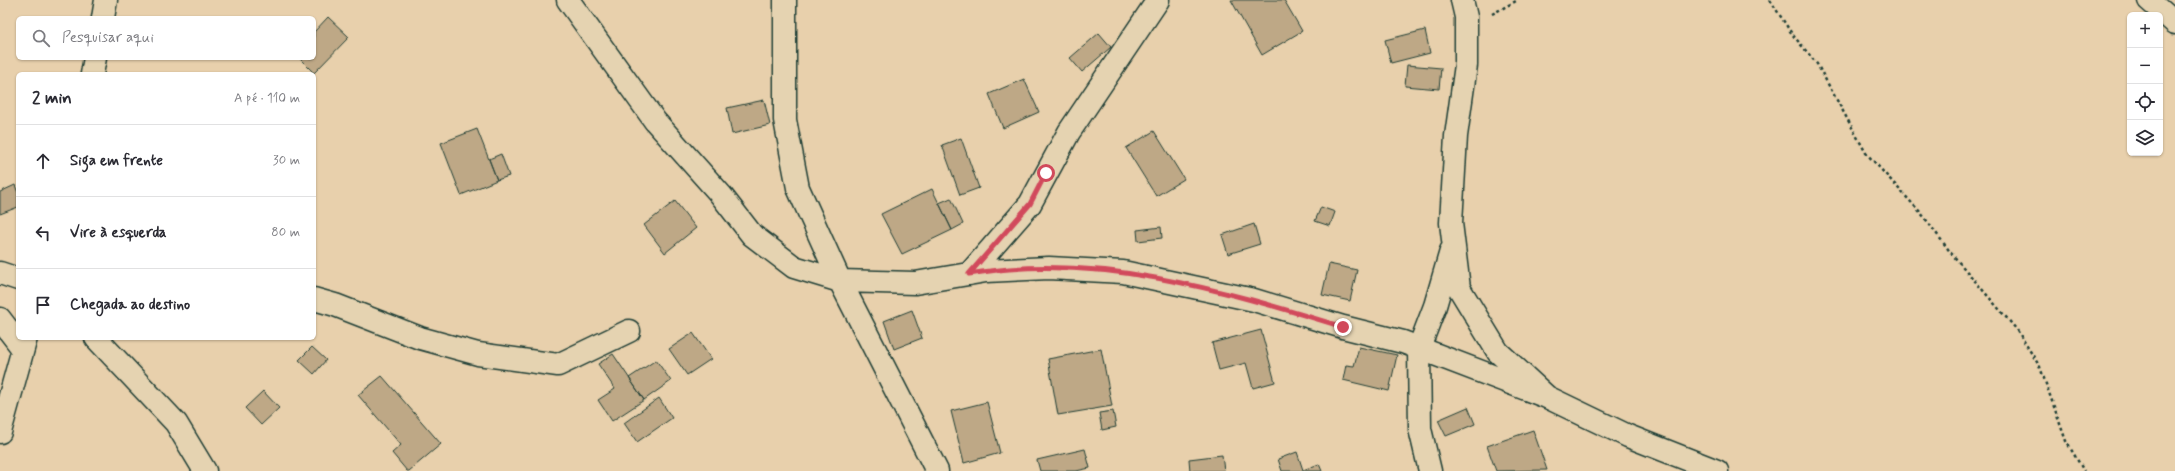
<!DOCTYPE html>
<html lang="pt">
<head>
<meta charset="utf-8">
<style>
  :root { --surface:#fff; --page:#f2f2f3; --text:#2b2b33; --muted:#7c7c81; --line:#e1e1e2 }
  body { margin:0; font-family:Mynerve,sans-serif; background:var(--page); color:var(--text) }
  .controls { position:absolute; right:12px; top:12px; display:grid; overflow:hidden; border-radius:6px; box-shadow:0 1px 3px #0004 }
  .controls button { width:36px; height:36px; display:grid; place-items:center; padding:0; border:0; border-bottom:1px solid var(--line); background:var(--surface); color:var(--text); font:20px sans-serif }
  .stop { position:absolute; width:12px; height:12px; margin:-9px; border:3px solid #d1495b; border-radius:50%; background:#fff }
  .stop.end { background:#d1495b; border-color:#fff; box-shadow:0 1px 4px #0008 }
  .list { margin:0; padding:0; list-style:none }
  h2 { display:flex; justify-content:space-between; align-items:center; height:52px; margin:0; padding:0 16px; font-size:17px }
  h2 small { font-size:13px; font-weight:400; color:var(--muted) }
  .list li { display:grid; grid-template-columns:26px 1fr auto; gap:12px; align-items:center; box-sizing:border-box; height:72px; padding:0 16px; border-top:1px solid var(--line) }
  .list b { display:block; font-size:15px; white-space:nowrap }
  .list em { font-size:13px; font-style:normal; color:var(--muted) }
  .icon { flex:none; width:22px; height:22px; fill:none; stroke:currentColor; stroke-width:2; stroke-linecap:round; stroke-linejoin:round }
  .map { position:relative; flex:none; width:2175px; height:471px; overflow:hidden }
  .search { position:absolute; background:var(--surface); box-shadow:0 1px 3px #0004; left:16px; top:16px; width:300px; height:44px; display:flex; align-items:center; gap:10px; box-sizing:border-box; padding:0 14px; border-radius:6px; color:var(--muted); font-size:15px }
  .panel { position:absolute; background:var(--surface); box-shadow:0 1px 3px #0004; left:16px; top:72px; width:300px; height:268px; border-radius:6px }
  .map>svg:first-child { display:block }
  .building { fill:#bea886; stroke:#1f3d34 }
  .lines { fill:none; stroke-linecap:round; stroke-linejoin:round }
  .minor-casing { stroke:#1f3d34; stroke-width:25 }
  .path { stroke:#1f3d34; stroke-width:2.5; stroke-dasharray:3 3; stroke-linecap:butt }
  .minor { stroke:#e5d3b1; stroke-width:22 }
  .route { stroke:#d1495b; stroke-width:5 }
</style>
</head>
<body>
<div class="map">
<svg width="2175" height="471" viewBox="0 0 2175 471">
  <rect width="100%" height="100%" fill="#e8d0ac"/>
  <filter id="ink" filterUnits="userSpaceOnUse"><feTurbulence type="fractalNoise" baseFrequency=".025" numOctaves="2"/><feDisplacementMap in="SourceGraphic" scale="8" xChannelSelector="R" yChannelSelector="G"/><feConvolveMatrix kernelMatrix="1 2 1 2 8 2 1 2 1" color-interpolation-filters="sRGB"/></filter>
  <g filter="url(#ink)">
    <path class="building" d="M1231,0H1284L1302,31L1262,55Z
      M328,17L349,37L314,73L299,58H314V32Z
      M1425,30L1430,53L1391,63L1385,40Z
      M1099,33L1111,47L1082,72L1070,58Z
      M1407,65L1441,68L1439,89L1405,86Z
      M1024,79L1039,112L1003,128L989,94Z
      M764,100L770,125L732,134L727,108Z
      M477,129L497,180L461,195L441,143Z
      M1154,131L1184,179L1156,196L1126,148Z
      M961,138L979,188L960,195L942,145Z
      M501,154L509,176L497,180L489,159Z
      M15,185L18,193V207L0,214V192Z
      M932,189L952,230L902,254L881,214Z
      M951,198L963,224L952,230L939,203Z
      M675,201L696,228L665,253L644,225Z
      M1321,207L1335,212L1330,226L1315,221Z
      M1254,224L1260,244L1228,254L1222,235Z
      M1161,227L1162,238L1138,241L1137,230Z
      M1329,264L1357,270L1350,301L1322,295Z
      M912,310L922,338L894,349L884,321Z
      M1261,330L1275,382L1253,388L1246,363L1219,370L1212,343Z
      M693,333L711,359L687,375L669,349Z
      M312,347L326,360L314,374L299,360Z
      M1359,347L1397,355L1389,391L1343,380L1346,365L1354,366Z
      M1101,349L1112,406L1058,415L1048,359Z
      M613,354L644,400L612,421L598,400L615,389L598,364Z
      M656,360L671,381L644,400L629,378Z
      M382,376L441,444L409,471H407L392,453L401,445L358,395Z
      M263,391L279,408L261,425L245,408Z
      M659,398L672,418L637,442L624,423Z
      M987,402L1000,453L964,463L951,411Z
      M1468,407L1475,424L1446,436L1438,420Z
      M1113,411L1116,427L1102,430L1099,413Z
      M1533,430L1547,470L1496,471L1487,446Z
      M1085,449L1090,468L1076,471H1040L1037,460Z
      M1297,452L1303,470L1319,464L1322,471H1282L1278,459Z
      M1222,455L1224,471H1190L1189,459Z"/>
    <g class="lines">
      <defs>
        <path id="minor" d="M568,0L655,121L721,195L752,235L794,267L840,281L915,283L986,271L1049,268L1123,272L1254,300L1343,327L1403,342L1547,397
          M785,0V120L798,188L840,281L937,471
          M1462,0L1466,17V65L1456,136L1451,223L1459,288L1498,352L1547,397L1628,436L1717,471
          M2149,0L2175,23
          M103,18L106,0
          M92,74L95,58
          M0,273L18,279
          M969,274L1030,204L1069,132L1158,0
          M314,299L335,305L420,338L478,354L558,365L629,331
          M0,319L23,349
          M96,338L176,423L205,471
          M0,432L26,338
          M1430,471L1420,429L1419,348L1435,306L1451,251"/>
      </defs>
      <use href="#minor" class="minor-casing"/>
      <path class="path" d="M1770,0L1792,34L1817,64L1866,153L1921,213L1951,253L2017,330L2040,367L2066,441L2084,471
        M1492,14L1518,0"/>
      <use href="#minor" class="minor"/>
    </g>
  </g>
  <g class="lines" filter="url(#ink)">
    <path class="route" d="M1046,173L1030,204L969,274C1095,252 1223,290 1343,327"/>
  </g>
</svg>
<div class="controls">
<button>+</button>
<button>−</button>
<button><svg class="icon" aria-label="locate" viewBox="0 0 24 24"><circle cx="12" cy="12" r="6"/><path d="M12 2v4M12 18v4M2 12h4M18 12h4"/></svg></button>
<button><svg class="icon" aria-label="layers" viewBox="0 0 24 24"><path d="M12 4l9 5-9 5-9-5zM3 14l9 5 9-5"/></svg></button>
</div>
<div class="stop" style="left:1046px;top:173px"></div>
<div class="stop end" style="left:1343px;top:327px"></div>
<div class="search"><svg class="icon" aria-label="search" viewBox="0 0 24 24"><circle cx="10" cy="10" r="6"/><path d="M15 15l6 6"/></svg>Pesquisar aqui</div>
<section class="panel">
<h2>2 min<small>A pé · 110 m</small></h2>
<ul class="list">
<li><svg class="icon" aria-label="ahead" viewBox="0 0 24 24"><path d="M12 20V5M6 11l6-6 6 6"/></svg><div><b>Siga em frente</b></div><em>30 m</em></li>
<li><svg class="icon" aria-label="left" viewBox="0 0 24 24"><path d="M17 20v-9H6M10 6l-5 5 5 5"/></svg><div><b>Vire à esquerda</b></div><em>80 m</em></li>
<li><svg class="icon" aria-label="arrive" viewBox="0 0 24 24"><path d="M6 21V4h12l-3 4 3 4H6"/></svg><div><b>Chegada ao destino</b></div></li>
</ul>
</section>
</div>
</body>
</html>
